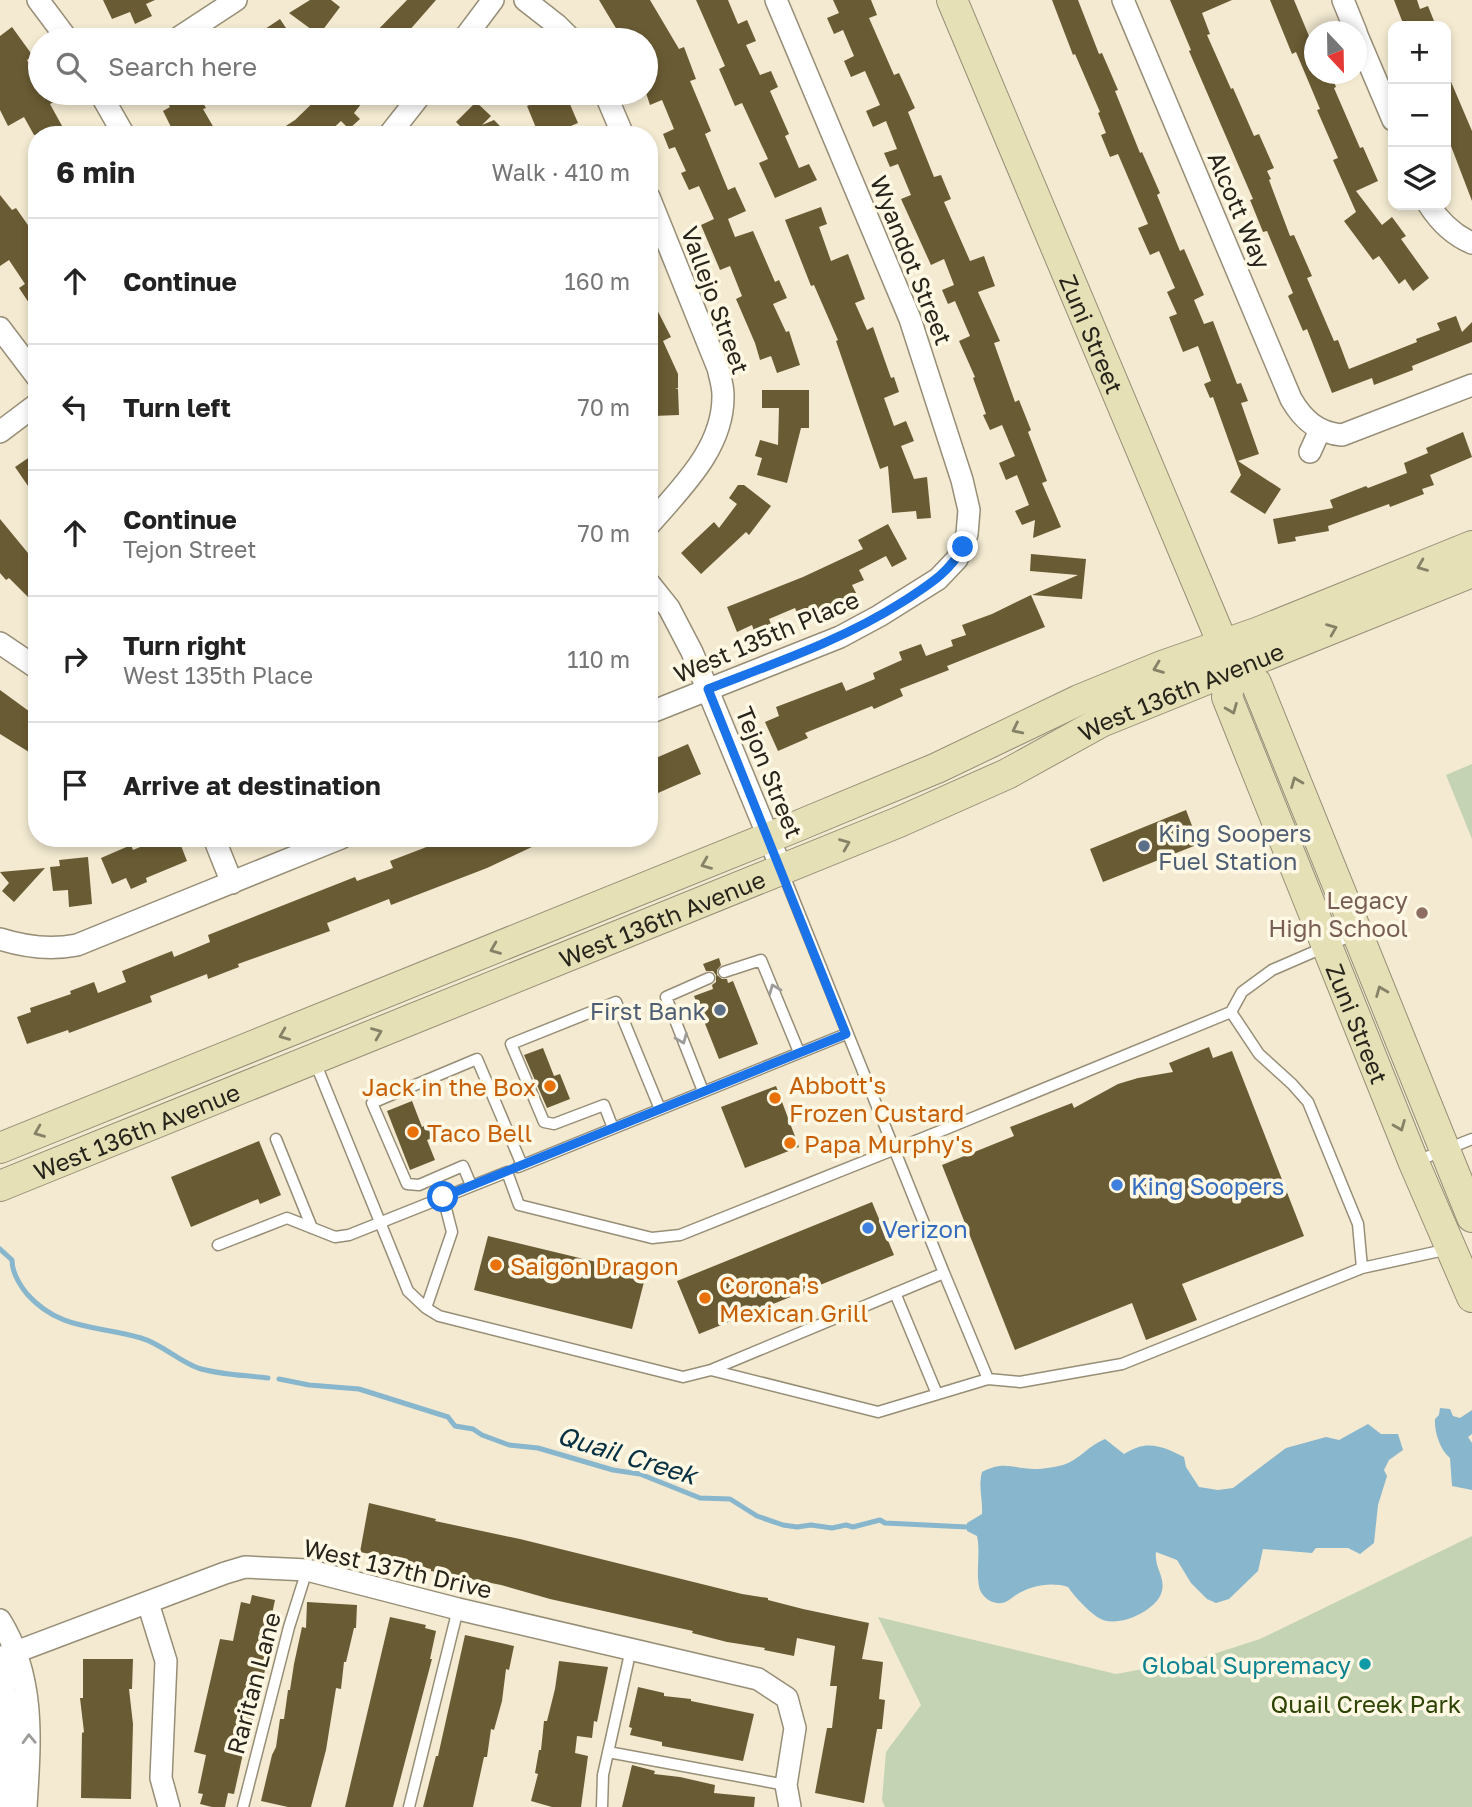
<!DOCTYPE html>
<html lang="en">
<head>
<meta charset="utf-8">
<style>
  :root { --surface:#fff; --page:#f6f6f6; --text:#222; --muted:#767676; --line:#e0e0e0 }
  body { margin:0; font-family:"Golos Text",sans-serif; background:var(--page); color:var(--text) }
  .controls { position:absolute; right:21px; top:21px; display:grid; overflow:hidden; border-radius:14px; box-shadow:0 4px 10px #0003 }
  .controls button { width:63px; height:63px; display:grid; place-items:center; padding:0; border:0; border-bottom:2px solid var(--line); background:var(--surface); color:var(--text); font:35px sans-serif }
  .compass { position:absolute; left:1304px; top:21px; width:63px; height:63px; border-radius:50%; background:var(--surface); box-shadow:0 4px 10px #0003; rotate:158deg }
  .stop { position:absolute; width:21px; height:21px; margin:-16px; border:5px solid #1a73e8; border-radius:50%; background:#fff }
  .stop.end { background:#1a73e8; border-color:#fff; box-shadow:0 2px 7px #0008 }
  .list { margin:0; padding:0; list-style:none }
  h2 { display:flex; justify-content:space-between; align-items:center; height:91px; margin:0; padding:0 28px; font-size:30px }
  h2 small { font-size:23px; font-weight:400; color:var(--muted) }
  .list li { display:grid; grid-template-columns:46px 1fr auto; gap:21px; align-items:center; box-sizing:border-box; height:126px; padding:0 28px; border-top:2px solid var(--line) }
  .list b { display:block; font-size:26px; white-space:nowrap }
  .list p { margin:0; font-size:23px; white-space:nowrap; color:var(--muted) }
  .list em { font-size:23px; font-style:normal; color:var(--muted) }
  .icon { flex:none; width:38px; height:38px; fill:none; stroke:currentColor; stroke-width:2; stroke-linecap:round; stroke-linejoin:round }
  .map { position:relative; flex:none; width:1472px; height:1807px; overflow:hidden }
  .search { position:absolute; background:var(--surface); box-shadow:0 4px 10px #0003; left:28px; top:28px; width:630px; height:77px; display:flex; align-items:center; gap:18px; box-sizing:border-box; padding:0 24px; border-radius:38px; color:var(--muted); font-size:26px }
  .panel { position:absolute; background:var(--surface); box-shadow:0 4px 10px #0003; left:28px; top:126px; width:630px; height:721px; border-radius:28px }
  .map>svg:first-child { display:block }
  .green { fill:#c3d3b3 }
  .water { fill:#88b6cd }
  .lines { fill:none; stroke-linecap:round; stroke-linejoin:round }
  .stream { stroke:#88b6cd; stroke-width:5 }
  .building { fill:#695b33 }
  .service-casing { stroke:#978e77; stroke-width:13 }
  .minor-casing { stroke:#978e77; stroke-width:24 }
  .secondary-casing { stroke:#978e77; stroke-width:32 }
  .service { stroke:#fff; stroke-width:10 }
  .minor { stroke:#fff; stroke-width:21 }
  .secondary { stroke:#e5e0b6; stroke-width:30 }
  .oneway { stroke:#868268 }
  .oneway2 { stroke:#9e9c98 }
  .route { stroke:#1a73e8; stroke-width:9 }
  .service-dot { fill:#5c6f8a; stroke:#fff8e4; stroke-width:2.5 }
  .education-dot { fill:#8d6e63; stroke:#fff8e4; stroke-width:2.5 }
  .food-dot { fill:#e8710a; stroke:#fff8e4; stroke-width:2.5 }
  .shop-dot { fill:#3f7fe0; stroke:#fff8e4; stroke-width:2.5 }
  .culture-dot { fill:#0f9aa8; stroke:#fff8e4; stroke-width:2.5 }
  .labels { text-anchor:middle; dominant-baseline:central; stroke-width:7; stroke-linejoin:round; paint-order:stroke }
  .street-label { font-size:24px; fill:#27241b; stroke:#fff8e4 }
  .service-label { font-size:24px; fill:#4e5e75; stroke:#fff8e4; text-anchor:start }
  .education-label { font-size:24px; fill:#785e54; stroke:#fff8e4; text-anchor:end }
  .food-label { font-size:24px; fill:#c56008; stroke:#fff8e4; text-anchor:start }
  .shop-label { font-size:24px; fill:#366cbe; stroke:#fff8e4; text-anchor:start }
  .culture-label { font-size:24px; fill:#0d838f; stroke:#fff8e4; text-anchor:end }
  .park-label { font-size:24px; fill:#2d4405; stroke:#fff8e4 }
  .water-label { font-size:26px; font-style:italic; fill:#073042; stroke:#fff8e4 }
</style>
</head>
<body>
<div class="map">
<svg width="1472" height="1807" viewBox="0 0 1472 1807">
  <rect width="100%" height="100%" fill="#f3ead1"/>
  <path class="green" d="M1472,764V839L1446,775Z
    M1472,1536V1807H885L882,1800L886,1752L921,1705L878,1617L1116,1674L1198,1659L1260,1639Z"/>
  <path class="water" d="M1440,1408L1450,1409L1453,1416L1460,1418L1472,1410V1434L1468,1437L1472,1443V1490L1452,1486L1450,1458C1440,1450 1434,1431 1435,1419L1439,1415Z
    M1368,1424L1381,1434H1398L1403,1450L1389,1460L1384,1470L1387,1476L1378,1505L1374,1543L1360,1554L1348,1548H1316L1312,1553L1263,1549L1258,1571L1229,1599L1216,1603L1207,1599L1191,1583L1177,1560L1156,1552C1154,1569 1167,1578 1161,1594C1154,1612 1116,1629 1099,1618C1090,1613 1074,1596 1068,1587C1051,1582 1032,1585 1016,1595C1011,1598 1008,1602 1002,1603C993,1604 984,1599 980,1590C975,1574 981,1553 977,1536L967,1531V1523L982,1514C983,1499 978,1487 982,1472C1005,1460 1013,1469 1035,1469C1043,1469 1055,1467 1063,1465C1079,1460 1089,1445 1105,1439L1124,1454C1147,1439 1162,1446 1184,1457L1186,1467L1199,1487L1218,1490L1233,1488L1286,1448L1326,1437L1339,1440Z"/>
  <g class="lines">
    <path class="stream" d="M0,1249L12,1260C12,1273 19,1284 27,1294C60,1331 97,1325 141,1338C162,1344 178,1361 198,1368C220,1375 245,1375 268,1378
      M279,1379L309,1385L359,1389L448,1417L455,1426L473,1429L482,1435L509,1445L538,1448L613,1470L640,1474L700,1498L730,1499L757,1516L783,1525L797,1527L811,1525L832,1528L846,1525L853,1527L880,1520L885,1523L967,1527"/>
  </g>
  <path class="building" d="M103,0H155L146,4L152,16L135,24L130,12L112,19Z
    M310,0H331L340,7L319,35L289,13Z
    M407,0H436L401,40H368Z
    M599,0H650L679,49L684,47L696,79L690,81L711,131L705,134L728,190L735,187L746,211L728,219L735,237L753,231L775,282L779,280L787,298L773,304L786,332L789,331L800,365L777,373L771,356L760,360L755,343L736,299L742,296L730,266L720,270L701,225L714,219L699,186L689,190L681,173L686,171L675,147L669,149L663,134L674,129L662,100L650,105L646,93V80L650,79L646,67V40H623Z
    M696,0H728L738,24L747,20L756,41L746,45L760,75L771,71L778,87L770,91L789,134L785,136L799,168L809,164L817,180L775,198L759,163L768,159L742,103L735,106L719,69L725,66Z
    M833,0H871L877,15L869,18L894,75L899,73L915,108L908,112L934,177L941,175L951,199L944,202L970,261L984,256L995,286L978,292L1000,341L994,343L1015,402L1019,400L1031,430L1028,432L1047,481L1042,483L1061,527L1033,538L1035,520L1022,525L1015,511L1029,505L1017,475L1006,480L999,463L1015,456L1002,425L990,430L983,415L986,414L973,378L975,377L959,341L970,336L955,301L948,304L942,290L954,285L944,259L931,265L901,199L911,195L898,164L890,167L884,153L897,149L886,121L873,127L866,111L880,105L865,71L851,77L844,61L854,56L843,30L834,34L827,18L839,13Z
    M1052,0H1078L1099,54L1102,53L1118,90L1115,91L1140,153L1142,152L1160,193L1157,195L1180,251L1184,249L1204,295L1194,300L1204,324L1213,321L1237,384L1241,383L1248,401L1241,403L1259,454L1238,461L1281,489L1265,514L1230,492L1241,475L1213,397L1210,398L1204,384L1211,381L1198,346L1183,352L1169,317L1177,314L1167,292L1175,288L1159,251L1150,255L1138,228L1148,224L1118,154L1110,157L1101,135L1106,133L1098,113L1100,112L1075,54L1073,55Z
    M1170,0H1232L1202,13L1210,34L1207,35L1231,89L1233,88L1254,136L1259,134L1274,168L1267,171L1271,179L1269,180L1290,236L1294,235L1312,276L1307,278L1334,341L1338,340L1349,369L1417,342L1416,339L1440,330L1437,323L1456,316L1462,332L1472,322V342L1412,366L1413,370L1374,385L1372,378L1332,393L1307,329L1303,331L1288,296L1293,293L1267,231L1263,232L1250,200L1253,199L1189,51L1191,50Z
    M1270,0H1294L1314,48V74H1331L1336,87L1334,88L1360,148L1363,147L1378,181L1356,191L1382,225L1392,217L1406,236L1401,239L1429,278L1413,291L1405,279L1399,284L1379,256L1373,260L1344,221L1356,212L1333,160L1338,158L1317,110L1320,109L1296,52L1292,54Z
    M1394,0H1417L1420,9L1428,6L1436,26H1404Z
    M280,19L294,40H272L265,29Z
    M12,27L33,56L27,60L40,85V93H71L50,104L67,135H34L24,117L8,126L0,110V36Z
    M1446,70L1472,131V201L1446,133Z
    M162,93H197L206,108L203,109L218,135H175L163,111L170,107Z
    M323,93H370L354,113L360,119L349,129L341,121L326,135H272L295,120Z
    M557,94L562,105L569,102L578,123L549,135H539L527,106Z
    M476,102L491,116L482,125L494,120L509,135H452L460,126L456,122Z
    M0,195L12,210L16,208L37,238V315L19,288L25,284L9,260L0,266Z
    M821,207L827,224L819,227L831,261L848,254L865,299L855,303L867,330L873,327L891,378L894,377L899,392L884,398L894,426L906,421L914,441L901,446L914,479L927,477L931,518L917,519L916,511L892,513L888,466L880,469L836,341L838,340L814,285L811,286L785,220Z
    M649,294L671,337L663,341L678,374V388L675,389H678L679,415L653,416L652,360L649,361Z
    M762,390H809V428H801L787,483L757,475L762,458L755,456L760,440L778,445L779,408H762Z
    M1463,432L1472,457L1430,475L1434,485L1422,489L1424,494L1390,507L1389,504L1328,526L1329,531L1295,537L1296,541L1278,544L1273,519L1333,508L1330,500L1366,486L1368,488L1407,473L1404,463L1428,453L1426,448Z
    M37,452V499L15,467Z
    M738,485H744L771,506L749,535L746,532L701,574L681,553L714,522L719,528L737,504L729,498Z
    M0,519L37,564V606L9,578L6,580L0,573Z
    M888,524L907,559L892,567L886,556L859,570L864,580L852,585L856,593L820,610L799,618L795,608L769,619L773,629L756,637L752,625L737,632L727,607L803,577L863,549L858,540Z
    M1031,554L1086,559L1082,599L1032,595L1078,575L1030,571Z
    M1031,595L1045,627L947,666L949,670L900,689L903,696L874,709L872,706L805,733L808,738L778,751L765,722L779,716L776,707L842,682L846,691L875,679L873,673L902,660L899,652L921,644L926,656L953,646L951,640L966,635L962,625L992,614Z
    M0,690L37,717V757L0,734Z
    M688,744L701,774L649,797V761Z
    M1186,810L1199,844L1103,882L1090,849Z
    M162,838H178L187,861L146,878L147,882L131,889L126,878L112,884L101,858L131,845L133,850Z
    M450,838H463L466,846L482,838H551L487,868L391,905L389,899L327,923L330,931L238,964L239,967L208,979L207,974L150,996L152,1002L69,1033L68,1030L27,1044L17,1017L31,1012L30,1008L71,994L70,991L94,982L98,993L126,982L122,971L172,951L174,957L210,942L208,935L355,877L357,881L393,868L390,861Z
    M88,857L92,904L69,907L68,890L53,891L50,867L60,866L59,860Z
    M45,868L14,902L2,891L9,883L0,872Z
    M719,958L721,965L717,970V975L722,979H727L728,983L733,981L758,1044L719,1059L694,996L713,989L712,985L716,982V975L713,971H706L703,964Z
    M1209,1047L1213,1058L1232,1051L1304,1236L1182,1284L1197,1320L1146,1340L1132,1303L1015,1350L942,1165L1014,1136L1010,1127L1072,1103L1074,1108L1118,1084L1138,1078L1173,1072L1169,1063Z
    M543,1048L554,1076L560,1074L570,1099L547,1108L524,1055Z
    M776,1086L799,1147L745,1168L721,1107Z
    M412,1101L422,1127L427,1125L432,1138L427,1140L435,1160L410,1170L387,1111Z
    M259,1141L281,1195L260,1204L258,1199L191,1227L171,1177Z
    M872,1202L894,1255L699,1334L677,1281Z
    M488,1236L646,1274L632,1329L474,1290Z
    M369,1503L436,1519L435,1521L520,1539L742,1594L768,1598V1600L803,1609L869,1623L862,1659L883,1662L879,1699L885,1700L882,1729H877L864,1803L815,1793L827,1728H832L837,1686H830L835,1646L797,1638L794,1656L764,1650L765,1648L727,1642L692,1633L693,1631L550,1599L501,1585L431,1571V1569L395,1561L396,1559L360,1552Z
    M252,1595L275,1600L271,1619L275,1620L265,1670L250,1731H248L234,1794L228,1793L225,1807H212L200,1804L203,1794L198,1793L206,1755L194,1752L220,1639L233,1641L241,1602L250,1604Z
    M307,1602L357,1605L356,1628H354L346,1662H344L341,1689L336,1688L326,1750L311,1807H288L261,1801L272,1755L276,1747L280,1719H284L288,1690H290L294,1664L302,1627L306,1628Z
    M390,1617L426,1625L425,1628L436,1631L430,1659H432L393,1807H345Z
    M465,1635L514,1646L509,1670L506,1669L502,1701L494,1730L491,1729L487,1757H484L473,1807H423L436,1756H438Z
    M83,1659H133L132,1689H129L133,1724L131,1799L81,1798L82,1733L84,1732L80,1698H83Z
    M559,1661L608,1667L597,1722L594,1721L592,1738L577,1736L575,1753L588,1756L581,1807H552L531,1801L538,1774L535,1773L539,1750H541L544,1721H547L555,1689Z
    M638,1687L664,1693V1696L691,1699V1701L754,1714L743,1761L662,1746V1742L630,1735L632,1728L629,1727Z
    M632,1765L655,1771L654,1774L680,1777L715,1785L714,1793L755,1797L754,1807H622Z"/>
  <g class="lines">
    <defs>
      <path id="service" d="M724,972L761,960L799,1052
        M1231,1012L1259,1054L1292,1084L1308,1102L1358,1224L1362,1268L1449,1249
        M315,1062L408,1291L426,1308L439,1316L683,1377L711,1370L944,1273L782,870
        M703,1091L666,997L709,978
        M613,1128L604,1105L554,1124L544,1122L511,1044L616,1002L660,1109
        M276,1139L312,1228
        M1417,1161L1472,1139
        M518,1167L846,1034
        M471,1185L463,1166L419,1185L407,1184L372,1103L477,1059L522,1165
        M218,1245L287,1218L335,1237L349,1235L507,1172L519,1205L652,1238L680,1235L948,1128L1231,1012L1242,992L1272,970L1355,934
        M895,1293L937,1394
        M426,1308L452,1232L443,1197
        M711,1370L878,1412L988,1379L944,1273
        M988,1379L1020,1382L1122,1364L1362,1268
        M608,1752L786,1785
        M243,1807L289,1627L307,1570
        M409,1807L458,1609
        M602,1807L603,1775L631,1649"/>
      <path id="minor" d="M38,0L68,40
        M525,0L557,25L572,40
        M1123,0L1291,399C1303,420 1318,433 1342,435L1472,385
        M1343,0L1356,32
        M1356,33L1393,120
        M175,40L236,0
        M463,40L493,0
        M100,93L124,135
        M605,93L623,135
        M389,135L422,93
        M649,197L718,368C720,377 723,386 723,395C724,448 681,488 649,525
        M1429,205C1440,222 1453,235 1472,243
        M0,328L37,377
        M0,432L37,404
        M1310,452L1320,430
        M649,583L669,608L692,652L782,870
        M0,643L37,668
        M649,713L840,637L879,616L938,579L957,559L967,534L969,510L962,480L910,319L776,0
        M214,838L232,883
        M0,939C25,947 51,950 77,945L341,838
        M148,1603L166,1661L161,1778L169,1807
        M0,1620C36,1678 30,1742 26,1807
        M0,1658L225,1573L245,1567L307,1570L458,1609L758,1679L787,1698L795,1728L786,1785L790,1807
        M0,1671C12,1716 9,1761 6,1807"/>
      <g id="secondary">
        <path id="s1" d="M952,0L1233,668L1227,697L1414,1163L1472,1297"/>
        <path d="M1233,668L1256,683L1472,1217"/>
        <path d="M0,1148L795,827L937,768L1079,700L1162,666L1259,632L1472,546"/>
        <path id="s2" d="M0,1186L899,822L1007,774L1101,722L1472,572"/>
      </g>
    </defs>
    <use href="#service" class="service-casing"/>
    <use href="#minor" class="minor-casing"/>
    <use href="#secondary" class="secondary-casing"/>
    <use href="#service" class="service"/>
    <use href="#minor" class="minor"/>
    <use href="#secondary" class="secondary"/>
  </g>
  <defs><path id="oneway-chevron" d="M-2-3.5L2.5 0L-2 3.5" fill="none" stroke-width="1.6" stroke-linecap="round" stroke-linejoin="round" transform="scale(1.75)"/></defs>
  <g class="oneway">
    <use href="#oneway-chevron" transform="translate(1422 566) rotate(158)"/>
    <use href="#oneway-chevron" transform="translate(1332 629) rotate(-22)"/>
    <use href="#oneway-chevron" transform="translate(1158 668) rotate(159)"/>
    <use href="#oneway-chevron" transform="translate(1232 709) rotate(68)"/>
    <use href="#oneway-chevron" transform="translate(1017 729) rotate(154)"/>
    <use href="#oneway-chevron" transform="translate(1296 782) rotate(-112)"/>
    <use href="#oneway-chevron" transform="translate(845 844) rotate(-22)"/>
    <use href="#oneway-chevron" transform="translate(706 864) rotate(158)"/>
    <use href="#oneway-chevron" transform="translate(495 949) rotate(158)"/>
    <use href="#oneway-chevron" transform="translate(1381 991) rotate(-112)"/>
    <use href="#oneway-chevron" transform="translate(377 1033) rotate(-22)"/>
    <use href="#oneway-chevron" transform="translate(284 1035) rotate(158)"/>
    <use href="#oneway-chevron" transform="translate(1400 1126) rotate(68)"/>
    <use href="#oneway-chevron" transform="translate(39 1132) rotate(158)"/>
  </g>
  <g class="oneway2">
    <use href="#oneway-chevron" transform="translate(774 989) rotate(-112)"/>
    <use href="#oneway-chevron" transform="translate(682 1039) rotate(68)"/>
    <use href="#oneway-chevron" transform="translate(29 1739) rotate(-92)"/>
  </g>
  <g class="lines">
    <path class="route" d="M443,1197L846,1034L708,689C775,663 843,640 904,601C928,585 949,573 963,547"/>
  </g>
  <g class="service-dot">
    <circle cx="1144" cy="846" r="7"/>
    <circle cx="720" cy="1010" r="7"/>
  </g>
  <circle class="education-dot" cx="1422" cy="913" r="7"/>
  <g class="food-dot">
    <circle cx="550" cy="1086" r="7"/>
    <circle cx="775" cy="1098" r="7"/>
    <circle cx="413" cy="1132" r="7"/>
    <circle cx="790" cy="1143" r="7"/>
    <circle cx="496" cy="1265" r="7"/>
    <circle cx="705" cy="1298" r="7"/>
  </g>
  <g class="shop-dot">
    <circle cx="1117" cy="1185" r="7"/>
    <circle cx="868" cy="1228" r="7"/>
  </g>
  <circle class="culture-dot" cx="1365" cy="1664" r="7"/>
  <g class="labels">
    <g class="street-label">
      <text transform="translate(1240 210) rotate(67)">Alcott Way</text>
      <text transform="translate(912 260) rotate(68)">Wyandot Street</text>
      <text transform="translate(716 300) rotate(70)">Vallejo Street</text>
      <text stroke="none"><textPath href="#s1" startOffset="362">Zuni Street</textPath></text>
      <text transform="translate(766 636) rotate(-23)">West 135th Place</text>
      <text stroke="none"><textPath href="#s2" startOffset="1281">West 136th Avenue</textPath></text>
      <text transform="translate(770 772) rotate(68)">Tejon Street</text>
      <text stroke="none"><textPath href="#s2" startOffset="714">West 136th Avenue</textPath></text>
      <text stroke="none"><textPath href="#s1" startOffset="1106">Zuni Street</textPath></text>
      <text stroke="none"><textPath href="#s2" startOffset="147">West 136th Avenue</textPath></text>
      <text transform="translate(398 1568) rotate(13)">West 137th Drive</text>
      <text transform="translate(253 1683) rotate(-75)">Raritan Lane</text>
    </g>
    <g class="service-label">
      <text x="1158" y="832">King Soopers<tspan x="1158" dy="28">Fuel Station</tspan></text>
      <text x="706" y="1010" text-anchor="end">First Bank</text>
    </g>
    <g class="education-label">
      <text x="1408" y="899">Legacy<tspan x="1408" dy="28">High School</tspan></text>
    </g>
    <g class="food-label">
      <text x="789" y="1084">Abbott's<tspan x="789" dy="28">Frozen Custard</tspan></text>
      <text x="536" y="1086" text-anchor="end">Jack in the Box</text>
      <text x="427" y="1132">Taco Bell</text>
      <text x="804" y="1143">Papa Murphy's</text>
      <text x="510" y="1265">Saigon Dragon</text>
      <text x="719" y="1284">Corona's<tspan x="719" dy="28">Mexican Grill</tspan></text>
    </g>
    <g class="shop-label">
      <text x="1131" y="1185">King Soopers</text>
      <text x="882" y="1228">Verizon</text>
    </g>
    <g class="culture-label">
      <text x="1351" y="1664">Global Supremacy</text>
    </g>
    <g class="park-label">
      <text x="1366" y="1703">Quail Creek Park</text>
    </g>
    <g class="water-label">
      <text transform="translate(627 1455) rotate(17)">Quail Creek</text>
    </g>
  </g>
</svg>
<div class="controls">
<button>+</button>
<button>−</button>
<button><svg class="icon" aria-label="layers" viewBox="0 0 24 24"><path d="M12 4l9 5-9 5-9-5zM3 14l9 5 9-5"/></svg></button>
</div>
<svg class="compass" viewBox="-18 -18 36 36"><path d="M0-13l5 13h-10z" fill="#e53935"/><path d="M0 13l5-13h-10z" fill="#767676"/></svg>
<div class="stop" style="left:443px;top:1197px"></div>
<div class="stop end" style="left:963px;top:547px"></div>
<div class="search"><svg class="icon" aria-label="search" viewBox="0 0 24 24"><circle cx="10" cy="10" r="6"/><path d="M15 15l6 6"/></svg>Search here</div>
<section class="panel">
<h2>6 min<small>Walk · 410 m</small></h2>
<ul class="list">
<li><svg class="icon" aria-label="ahead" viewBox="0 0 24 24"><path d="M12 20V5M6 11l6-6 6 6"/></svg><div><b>Continue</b></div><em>160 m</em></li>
<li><svg class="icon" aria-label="left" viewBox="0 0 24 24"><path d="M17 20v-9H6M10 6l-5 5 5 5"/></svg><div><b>Turn left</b></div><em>70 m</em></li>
<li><svg class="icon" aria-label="ahead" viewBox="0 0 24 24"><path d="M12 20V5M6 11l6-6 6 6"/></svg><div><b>Continue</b><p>Tejon Street</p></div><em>70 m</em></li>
<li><svg class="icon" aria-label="right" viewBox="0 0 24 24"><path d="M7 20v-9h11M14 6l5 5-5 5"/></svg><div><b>Turn right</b><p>West 135th Place</p></div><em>110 m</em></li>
<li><svg class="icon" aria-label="arrive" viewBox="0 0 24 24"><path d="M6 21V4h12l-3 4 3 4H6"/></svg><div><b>Arrive at destination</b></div></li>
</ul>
</section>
</div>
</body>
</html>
